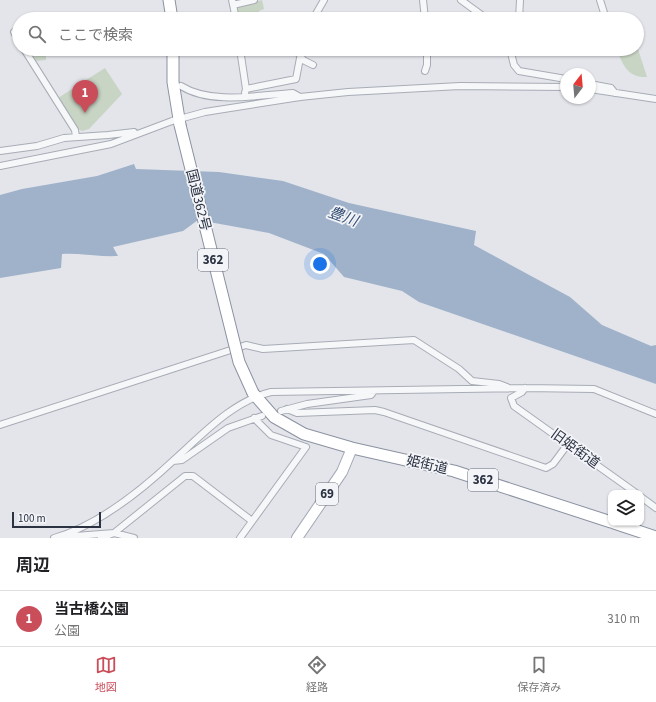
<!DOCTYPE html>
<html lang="ja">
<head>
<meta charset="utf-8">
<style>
  :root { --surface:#fff; --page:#f2f2f2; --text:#202124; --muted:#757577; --line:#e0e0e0; --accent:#ca4d5a }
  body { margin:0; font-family:"Source Sans 3","Noto Sans JP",sans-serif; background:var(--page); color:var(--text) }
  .controls { position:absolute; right:12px; bottom:12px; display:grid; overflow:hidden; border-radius:8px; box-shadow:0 1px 3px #0004 }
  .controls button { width:36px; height:36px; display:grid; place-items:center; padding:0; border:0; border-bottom:1px solid var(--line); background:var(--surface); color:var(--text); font:20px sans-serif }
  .compass { position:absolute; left:560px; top:68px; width:36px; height:36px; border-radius:50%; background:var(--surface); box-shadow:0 1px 3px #0004; rotate:16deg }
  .scale { position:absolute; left:12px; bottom:10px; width:89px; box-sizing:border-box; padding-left:4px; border:2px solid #2b3242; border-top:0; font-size:11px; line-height:14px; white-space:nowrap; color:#2b3242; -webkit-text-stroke:3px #f3f4f8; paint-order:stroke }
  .you { position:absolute; left:320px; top:264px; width:14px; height:14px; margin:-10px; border:3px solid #fff; border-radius:50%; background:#1a73e8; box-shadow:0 0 0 6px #1a73e833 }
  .badge { display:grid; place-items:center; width:26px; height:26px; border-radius:50%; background:var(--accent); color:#fff; font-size:13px; font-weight:700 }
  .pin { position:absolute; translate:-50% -33px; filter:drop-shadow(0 1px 2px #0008) }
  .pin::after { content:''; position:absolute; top:21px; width:14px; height:12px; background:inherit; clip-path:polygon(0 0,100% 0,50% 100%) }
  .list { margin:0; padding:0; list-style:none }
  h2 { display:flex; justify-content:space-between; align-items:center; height:52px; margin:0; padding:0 16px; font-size:17px }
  h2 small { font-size:13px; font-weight:400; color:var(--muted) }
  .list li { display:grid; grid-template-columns:26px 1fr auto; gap:12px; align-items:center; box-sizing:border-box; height:56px; padding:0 16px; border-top:1px solid var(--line) }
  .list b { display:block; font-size:15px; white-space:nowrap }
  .list p { margin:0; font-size:13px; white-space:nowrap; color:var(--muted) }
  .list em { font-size:13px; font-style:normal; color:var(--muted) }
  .icon { flex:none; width:22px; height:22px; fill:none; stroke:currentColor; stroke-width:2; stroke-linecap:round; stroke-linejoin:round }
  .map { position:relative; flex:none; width:656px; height:538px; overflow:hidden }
  .search { position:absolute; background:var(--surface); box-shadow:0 1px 3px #0004; left:12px; right:12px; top:12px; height:44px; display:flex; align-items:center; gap:10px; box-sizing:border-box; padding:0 14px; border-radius:22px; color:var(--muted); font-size:15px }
  .sheet { height:108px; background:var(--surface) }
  nav { display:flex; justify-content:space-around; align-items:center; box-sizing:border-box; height:56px; border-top:1px solid var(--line); background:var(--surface); font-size:11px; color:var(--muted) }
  nav a { display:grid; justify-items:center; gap:2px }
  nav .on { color:var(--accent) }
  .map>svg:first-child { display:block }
  .green { fill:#c8d4c4 }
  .water { fill:#9fb2c9 }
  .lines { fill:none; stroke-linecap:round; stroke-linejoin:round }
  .minor-casing { stroke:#a8acb5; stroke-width:8 }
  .primary-casing { stroke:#a2a9b6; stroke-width:12 }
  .trunk-casing { stroke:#8b92a1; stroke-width:13 }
  .minor { stroke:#f6f7f9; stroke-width:6 }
  .primary { stroke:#fff; stroke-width:10 }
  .trunk { stroke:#fff; stroke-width:11 }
  .trunk-bridge-casing { stroke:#8b92a1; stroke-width:13; stroke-linecap:butt }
  .trunk-bridge { stroke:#fff; stroke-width:11 }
  .labels { text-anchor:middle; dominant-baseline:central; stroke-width:3.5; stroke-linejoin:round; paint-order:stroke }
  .shield { fill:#f3f4f8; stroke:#676c79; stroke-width:1 }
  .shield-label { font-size:13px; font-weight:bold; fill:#2b3242 }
  .street-label { font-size:14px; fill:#2b3242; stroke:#f3f4f8 }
  .water-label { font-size:15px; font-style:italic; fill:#365075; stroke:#f3f4f8 }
</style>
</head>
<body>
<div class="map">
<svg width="656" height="538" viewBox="0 0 656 538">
  <rect width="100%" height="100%" fill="#e3e5eb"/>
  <path class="green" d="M262,0L264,9L259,11V16L239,19L237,6Z
    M637,46L647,77C629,78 623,66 618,52L627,49H637Z
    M27,49H46V60L35,61Z
    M105,68L122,94L89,129L82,131L78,129L58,98Z"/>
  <path class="water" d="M134,164L136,169L219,172L283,181L349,203L476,231L474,245L570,297L602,325L651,346L656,345V384L419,302L402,291L344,277L324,254L269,233L198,220L183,231L113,247L118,256C99,257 81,253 62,254L61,268L0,278V195L22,189L97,176Z"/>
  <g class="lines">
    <defs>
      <path id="minor" d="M232,0L236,19
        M423,0L425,19
        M461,0L487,19
        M600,0L606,19
        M233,5L254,0
        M313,19L324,0
        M519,19L520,0
        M14,32L19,41
        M24,49L75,130L76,137
        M240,49L246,89L245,93
        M280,49L297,51L303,60L313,65
        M510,49L514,65L519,71L566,79
        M615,49L616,50
        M425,71L427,65V49
        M590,84L611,88L615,93
        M181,86C211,105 259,95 293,93L300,97
        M246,89L296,79L300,58
        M590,89L656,99
        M0,151L37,146L64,138L108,135L134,132
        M0,166L111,144L172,121L205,112L300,97L348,92L460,86L566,87
        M525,388L522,392L511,398L514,406L636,493
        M287,409L297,413L375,410L384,412L546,468L553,464L568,444
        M281,411L307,404L371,395L374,391
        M0,425L246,345L263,349L414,340L459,369L472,381L499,384L507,387
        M173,461L182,460L228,428L262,416
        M641,497L656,508
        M62,537L114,533L134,538
        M54,538C97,526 142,490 175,459C203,434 233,401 271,392L525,388L594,389L656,414
        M101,538L114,533L185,476H193L252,521
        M240,538L306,447L271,435L254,418"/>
      <path id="primary" d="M297,538L342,472L352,448"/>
      <path id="trunk" d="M169,0L172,19
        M173,49V82L180,125
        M253,393L274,417L304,434L352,448L454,471L611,522
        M614,523L656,537"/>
    </defs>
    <use href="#minor" class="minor-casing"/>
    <use href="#primary" class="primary-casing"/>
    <use href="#trunk" class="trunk-casing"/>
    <use href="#minor" class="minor"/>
    <use href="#primary" class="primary"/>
    <use href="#trunk" class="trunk"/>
    <defs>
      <path id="trunk-bridge" d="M180,125L239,362L253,393"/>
    </defs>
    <use href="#trunk-bridge" class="trunk-bridge-casing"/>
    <use href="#trunk-bridge" class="trunk-bridge"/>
  </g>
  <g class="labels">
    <g class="shield">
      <rect x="198" y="249" width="30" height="22" rx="3"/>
      <rect x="468" y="469" width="30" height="22" rx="3"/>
      <rect x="316" y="483" width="22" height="22" rx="3"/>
    </g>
    <g class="shield-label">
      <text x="213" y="260">362</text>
      <text x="483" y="480">362</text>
      <text x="327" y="494">69</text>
    </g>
    <g class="street-label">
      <text transform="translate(198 200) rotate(76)">国道362号</text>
      <text transform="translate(575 449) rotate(36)">旧姫街道</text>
      <text transform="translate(427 465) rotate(13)">姫街道</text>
    </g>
    <g class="water-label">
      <text transform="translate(343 217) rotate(20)">豊川</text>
    </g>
  </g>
</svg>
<div class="controls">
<button><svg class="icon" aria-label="layers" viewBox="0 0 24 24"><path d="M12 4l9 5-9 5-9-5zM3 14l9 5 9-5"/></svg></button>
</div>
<svg class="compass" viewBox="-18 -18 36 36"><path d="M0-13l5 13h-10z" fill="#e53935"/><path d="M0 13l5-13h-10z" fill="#757577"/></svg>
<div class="scale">100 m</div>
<div class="you"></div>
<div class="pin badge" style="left:85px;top:113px">1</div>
<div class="search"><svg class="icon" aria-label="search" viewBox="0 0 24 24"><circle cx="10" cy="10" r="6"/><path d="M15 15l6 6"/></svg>ここで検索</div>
</div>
<section class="sheet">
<h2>周辺<small></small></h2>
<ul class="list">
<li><span class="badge">1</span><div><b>当古橋公園</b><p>公園</p></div><em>310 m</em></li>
</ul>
</section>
<nav>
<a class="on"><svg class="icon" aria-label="map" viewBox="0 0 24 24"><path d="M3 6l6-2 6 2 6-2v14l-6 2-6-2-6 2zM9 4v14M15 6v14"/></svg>地図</a>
<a><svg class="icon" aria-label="directions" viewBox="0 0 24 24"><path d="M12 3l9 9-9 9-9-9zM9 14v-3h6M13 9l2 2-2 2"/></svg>経路</a>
<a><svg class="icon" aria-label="saved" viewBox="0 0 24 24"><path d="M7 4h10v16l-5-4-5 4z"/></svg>保存済み</a>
</nav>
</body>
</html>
